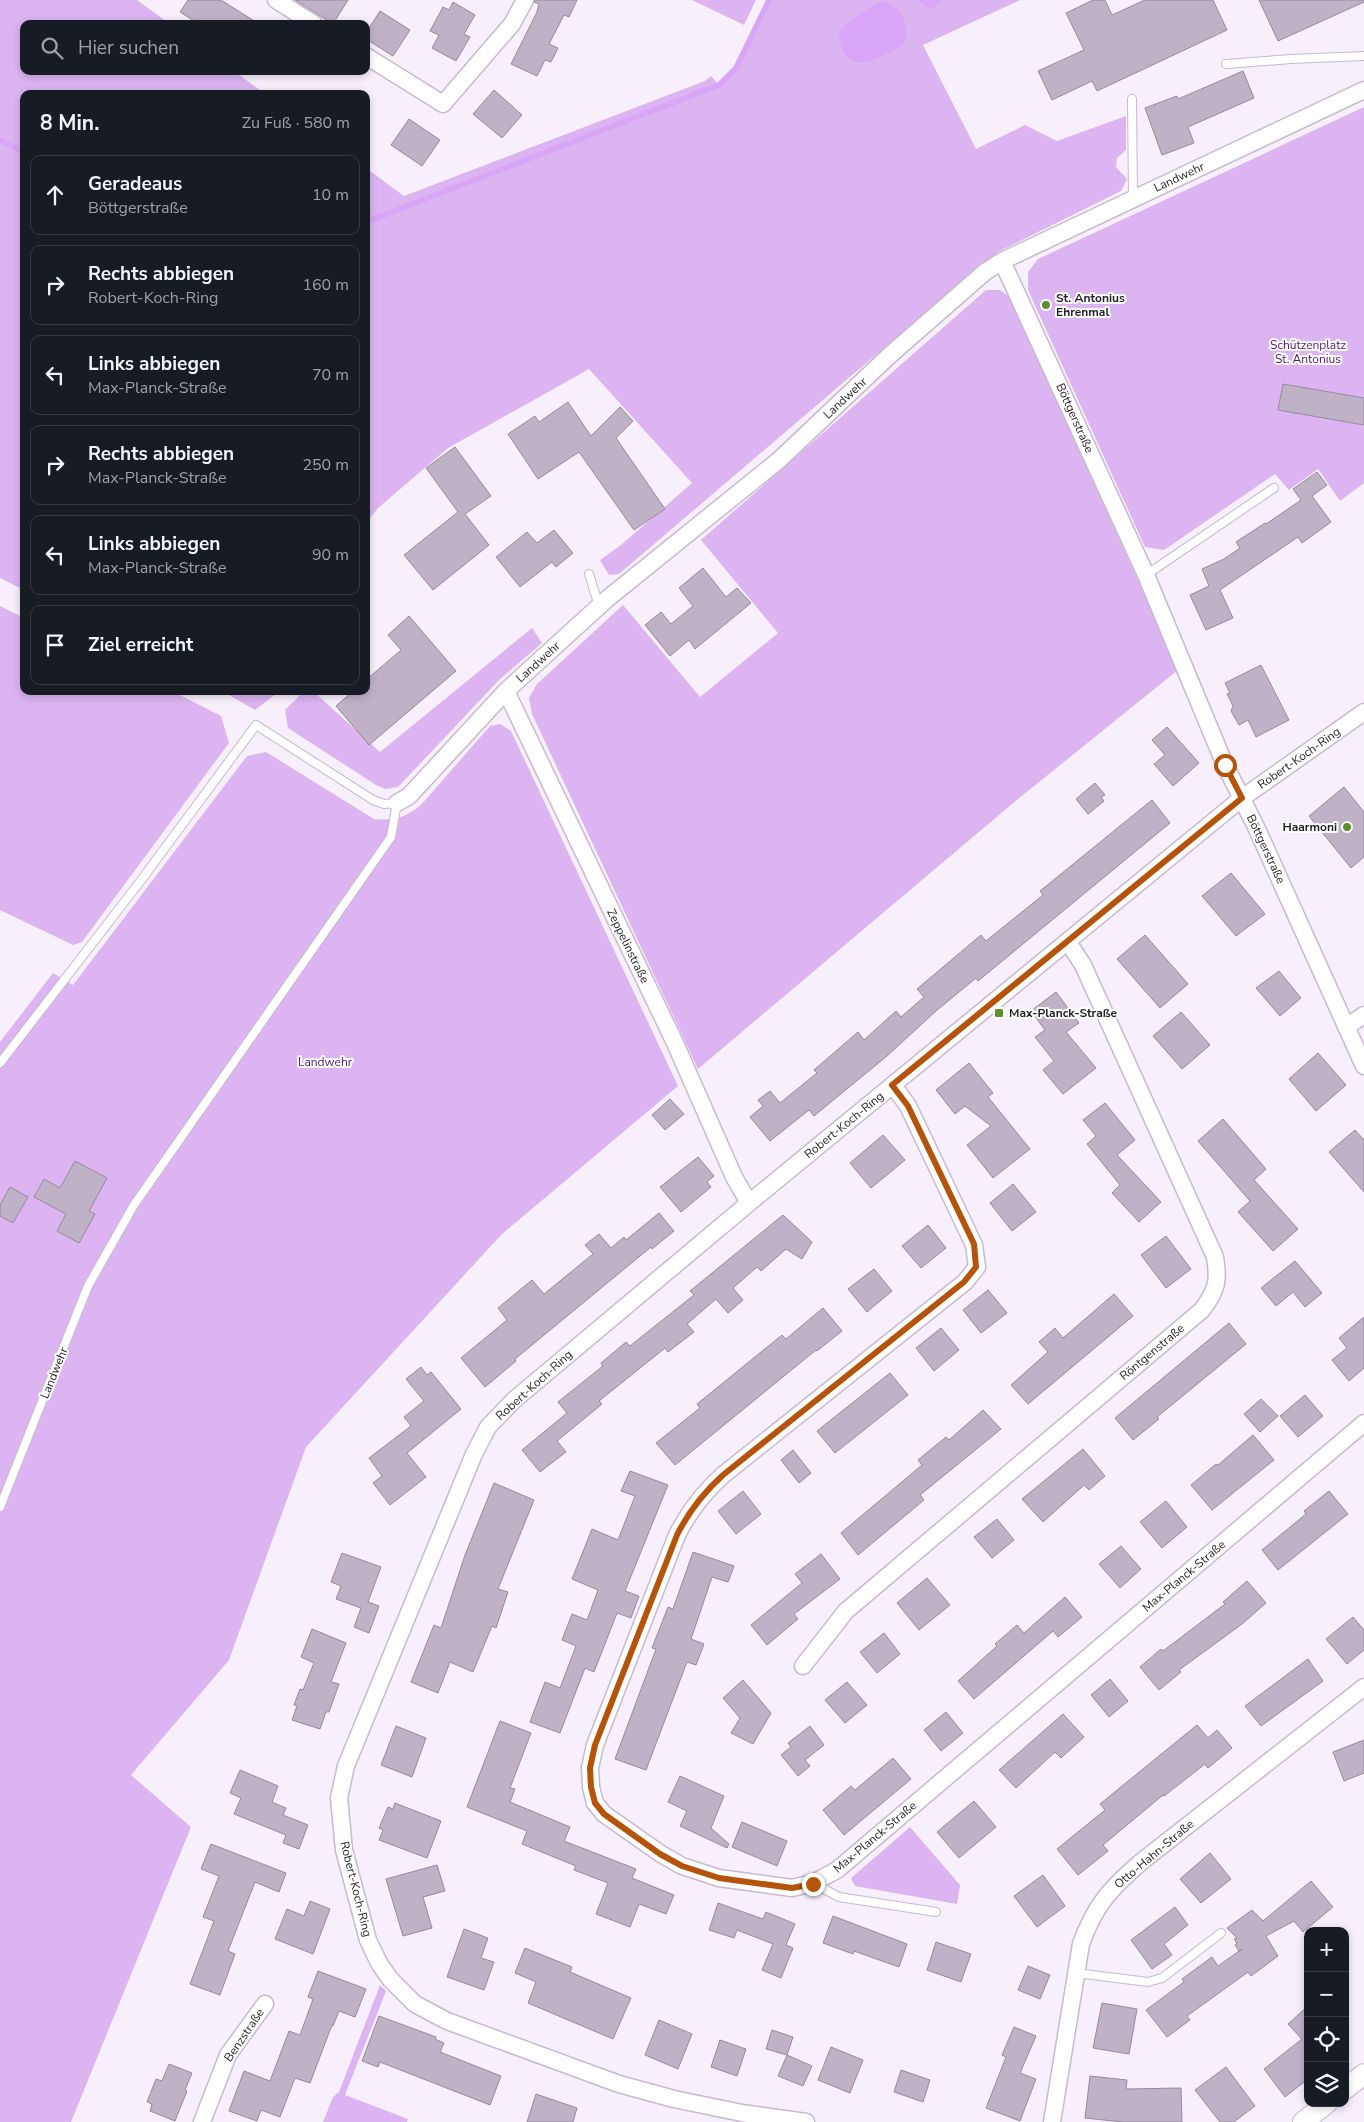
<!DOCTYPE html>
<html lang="de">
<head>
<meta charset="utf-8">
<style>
  :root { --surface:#171b24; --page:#242831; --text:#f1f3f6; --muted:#9ea1a6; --line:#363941 }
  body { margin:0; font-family:"Nunito Sans",sans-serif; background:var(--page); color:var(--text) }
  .controls { position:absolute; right:15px; bottom:15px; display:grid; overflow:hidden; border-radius:10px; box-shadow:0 2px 8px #0003 }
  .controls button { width:45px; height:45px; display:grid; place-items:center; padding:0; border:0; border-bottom:1px solid var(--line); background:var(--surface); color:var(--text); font:25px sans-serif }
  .stop { position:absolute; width:15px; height:15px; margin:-11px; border:4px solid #b45309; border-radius:50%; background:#fff }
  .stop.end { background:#b45309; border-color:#fff; box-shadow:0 1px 5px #0008 }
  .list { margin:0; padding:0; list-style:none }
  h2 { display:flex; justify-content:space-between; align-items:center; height:65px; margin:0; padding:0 20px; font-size:21px }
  h2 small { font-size:16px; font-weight:400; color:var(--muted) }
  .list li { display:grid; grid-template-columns:32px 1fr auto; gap:15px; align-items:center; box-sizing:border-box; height:80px; margin:0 10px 10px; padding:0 10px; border:1px solid var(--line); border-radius:10px }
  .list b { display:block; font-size:19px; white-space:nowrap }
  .list p { margin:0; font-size:16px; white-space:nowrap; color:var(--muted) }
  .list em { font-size:16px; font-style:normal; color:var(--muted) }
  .icon { flex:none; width:28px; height:28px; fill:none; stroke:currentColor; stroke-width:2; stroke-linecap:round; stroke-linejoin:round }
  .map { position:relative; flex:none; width:1364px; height:2122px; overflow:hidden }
  .search { position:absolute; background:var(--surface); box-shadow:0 2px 8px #0003; left:20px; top:20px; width:350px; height:55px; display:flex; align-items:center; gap:12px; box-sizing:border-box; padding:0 18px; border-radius:10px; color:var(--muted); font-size:19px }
  .panel { position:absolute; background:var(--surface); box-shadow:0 2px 8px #0003; left:20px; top:90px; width:350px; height:605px; border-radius:10px }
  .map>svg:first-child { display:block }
  .green { fill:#dbb4f1 }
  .water { fill:#d9a5f6 }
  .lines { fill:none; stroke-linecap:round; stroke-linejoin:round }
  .stream { stroke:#d9a5f6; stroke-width:5.5 }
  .building { fill:#bfb2c7; stroke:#96899e }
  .service-casing { stroke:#c7b9cf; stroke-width:10 }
  .minor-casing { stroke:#c7b9cf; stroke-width:19 }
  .tertiary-casing { stroke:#c7b9cf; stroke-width:22 }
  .service { stroke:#fff; stroke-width:8 }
  .minor { stroke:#fff; stroke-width:16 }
  .tertiary { stroke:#fff; stroke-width:20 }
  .route { stroke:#b45309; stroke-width:6 }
  .poi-dot { fill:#5b902a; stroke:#fff; stroke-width:2 }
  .labels { text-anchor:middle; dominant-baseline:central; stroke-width:4; stroke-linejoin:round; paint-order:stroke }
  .street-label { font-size:12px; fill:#231e26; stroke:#fff }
  .poi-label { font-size:12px; font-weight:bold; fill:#231e26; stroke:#fff; text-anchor:start }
  .park-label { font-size:12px; fill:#571573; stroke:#fff }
</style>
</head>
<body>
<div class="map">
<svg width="1364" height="2122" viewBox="0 0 1364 2122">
  <rect width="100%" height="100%" fill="#f7effc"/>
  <path class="green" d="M0,0H137L170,24H24V71H234L265,94H24V590L0,578Z
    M692,0H756L744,25Z
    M769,0H1020L923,45L976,149L1025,125L1057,141L1126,116V150L1117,158L1116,167L1127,179L1121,191L998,252L981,265L619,574L609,575L600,560L621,545L692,483L589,369L448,448L378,508L366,523V168L404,196L705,81L711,76L719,85L736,68Z
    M1364,107V483L1340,501L1318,469L1289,490L1275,474L1164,550L1145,547L1028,290V272L1038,259Z
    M986,290H1000L1011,298L1178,670L1018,799L698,1069L532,714L529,698L537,684L623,605L700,697L778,633L701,540Z
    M0,606L24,618V691H172L221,716L229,743L82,942L73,945L0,910Z
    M532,628L542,643L500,679L398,787L385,789L376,785L288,728L285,710L304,691H313L380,752Z
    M222,691H280L255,710Z
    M500,724L511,731L678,1086L502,1234L306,1447L229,1660L131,1775L191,1827L71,2122H0V1042L53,973L73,985L247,756L266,752L374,819C395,821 404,818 421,805L490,726Z
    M910,1827L960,1885L957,1904L855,1886L851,1878Z
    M380,1985L386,1991L345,2095L408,2119L407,2122H323L333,2097L339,2092Z"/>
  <path class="water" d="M918,0H943L935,7L928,8Z
    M884,1C902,9 909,22 905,41C897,50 889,53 878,58C852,69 842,59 839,33C852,16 865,9 884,1Z"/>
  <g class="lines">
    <path class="stream" d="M0,140L24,152
      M366,222L719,85L736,68L769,0"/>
  </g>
  <path class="building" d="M188,0H221L259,24H199L180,12Z
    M295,0H348L333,24Z
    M535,0H577L569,17L564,15L549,44L558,48L551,62L545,60L537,76L511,64L537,12L539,4L534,2Z
    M1093,0H1105L1112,15L1145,0H1213L1227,30L1097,91L1092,81L1052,100L1038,71L1084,50L1066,13Z
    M1259,0H1364V2L1278,41Z
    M453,2L475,15L464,34L470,37L456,61L432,48L439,35L430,31L443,7L449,10Z
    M380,11L410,30L393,56L366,39V33Z
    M1243,71L1254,98L1188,127L1194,143L1162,155L1145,108L1177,96L1178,99Z
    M494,90L522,115L502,138L473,114Z
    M409,119L440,140L422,166L391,145Z
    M1283,384L1364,398V425L1278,410Z
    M568,402L591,436L620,407L633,421L616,438L665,509L634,530L579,452L538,479L508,434L535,416L539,422Z
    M455,447L491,496L465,514L489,545L433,590L404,555L458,512L426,468Z
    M1317,472L1327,485L1312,496L1331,522L1302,543L1298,537L1220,590L1233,618L1206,630L1190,595L1209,586L1202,569L1224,559L1240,548L1236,542L1265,523L1266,524L1301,500L1293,489Z
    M554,530L573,553L556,567L552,562L520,587L496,557L527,532L537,543Z
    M703,568L726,597L737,588L751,603L695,649L689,640L670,656L645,625L661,612L671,624L693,606L679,588Z
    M409,616L456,671L369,745L336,706L353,691H366V680L401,650L388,635Z
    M1261,665L1289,720L1256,737L1248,720L1239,725L1231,711L1233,706L1227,694L1230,693L1225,683Z
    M1167,727L1199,763L1173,786L1154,764L1165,755L1152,740Z
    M1095,783L1105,795L1101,797L1104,801L1088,814L1076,799Z
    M1344,787L1364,812V857L1351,868L1309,816Z
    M1152,800L1170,823L978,981L976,978L936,1011L887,1056L814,1116L809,1110L770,1141L750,1117L763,1106L758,1100L770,1091L780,1103L817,1073L814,1070L858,1032L864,1040L896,1011L901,1017L924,997L917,989L981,935L986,941L1043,895L1040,891Z
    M1231,873L1265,914L1236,936L1202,896Z
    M1145,935L1188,984L1160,1008L1117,959Z
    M1279,971L1301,998L1280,1016L1256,988Z
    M1056,992L1079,1023L1066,1032L1096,1068L1063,1094L1043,1070L1054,1061L1035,1037L1045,1030L1031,1011Z
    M1181,1012L1210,1045L1182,1069L1153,1036Z
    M1318,1053L1346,1085L1316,1111L1289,1079Z
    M969,1063L993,1093L988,1097L1030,1149L993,1178L967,1145L991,1126L965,1106L955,1114L936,1090Z
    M670,1099L684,1114L665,1130L652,1115Z
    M1105,1103L1135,1140L1117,1155L1161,1202L1139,1222L1112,1193L1120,1185L1087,1144L1096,1136L1083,1120Z
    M1223,1119L1266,1169L1254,1180L1298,1229L1273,1251L1238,1212L1250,1201L1198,1141Z
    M1355,1130L1364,1140V1192L1329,1152Z
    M883,1135L905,1160L871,1188L850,1163Z
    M698,1157L714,1176L707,1182L711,1187L681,1212L660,1187Z
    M75,1161L107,1178L89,1211L95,1214L79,1243L57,1231L66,1214L34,1197L44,1179L60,1188Z
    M1013,1184L1036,1212L1012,1231L990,1203Z
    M10,1187L28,1197L13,1223L0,1216V1205Z
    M659,1213L674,1231L652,1249L651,1247L515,1359L516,1361L485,1387L461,1358L507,1320L498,1308L532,1280L544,1294L593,1254L585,1245L599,1234L611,1248L624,1237L626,1240Z
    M783,1215L812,1242L802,1259L786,1249L761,1271L757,1267L733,1288L743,1300L728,1313L716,1299L687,1324L694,1332L668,1352L665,1348L599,1401L602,1404L557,1441L566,1452L540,1472L522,1450L567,1413L558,1402L603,1366L601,1363L626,1342L630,1346L694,1295L690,1291Z
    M928,1225L946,1248L921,1268L902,1246Z
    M1166,1236L1191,1269L1166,1288L1141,1255Z
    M1295,1261L1322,1293L1305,1307L1293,1292L1276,1306L1261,1288Z
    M874,1269L892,1291L867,1312L848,1289Z
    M988,1290L1007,1313L981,1333L963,1310Z
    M1114,1294L1133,1316L1028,1404L1011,1385L1048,1352L1039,1342L1055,1328L1063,1338Z
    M823,1308L842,1331L817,1351L816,1350L675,1465L656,1443L700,1408L697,1404L782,1335L786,1339Z
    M1364,1317V1368L1349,1381L1332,1360L1347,1348L1339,1338Z
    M1229,1323L1246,1344L1157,1417L1159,1419L1133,1440L1115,1418Z
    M941,1328L959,1350L934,1371L916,1348Z
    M421,1367L427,1375L431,1372L461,1409L407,1453L426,1477L390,1505L373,1483L382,1476L369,1458L411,1426L404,1417L424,1401L406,1379Z
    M890,1373L908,1395L835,1453L817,1431Z
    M1305,1395L1323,1416L1298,1437L1280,1416Z
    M1261,1399L1278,1416L1260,1432L1244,1414Z
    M983,1410L1001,1429L920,1495L924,1500L858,1555L841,1533L922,1465L918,1460L946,1437L949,1440Z
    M1253,1435L1274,1460L1212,1510L1191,1485L1216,1464L1218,1465Z
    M1083,1449L1105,1476L1089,1490L1084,1485L1043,1522L1022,1499Z
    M793,1450L811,1473L799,1483L781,1460Z
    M630,1471L668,1485L625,1591L639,1596L631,1618L617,1613L594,1672L585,1668L560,1733L530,1722L545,1682L560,1688L576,1646L562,1640L572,1614L587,1620L598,1590L572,1579L592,1529L618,1540L635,1496L621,1491Z
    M494,1483L534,1500L498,1589L508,1592L496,1628L492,1626L473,1672L450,1662L438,1693L411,1682L434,1625L441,1628L465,1555Z
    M743,1491L761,1514L736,1534L718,1511Z
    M1329,1491L1348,1514L1278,1570L1262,1550L1306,1514L1304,1511Z
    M1166,1501L1187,1527L1162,1548L1140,1522Z
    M997,1519L1014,1540L992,1558L974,1537Z
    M1121,1546L1141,1569L1120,1588L1099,1564Z
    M693,1552L734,1566L728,1582L712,1577L691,1639L704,1644L696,1665L687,1662L646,1770L615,1759L656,1649L652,1648L668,1607L673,1609Z
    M342,1553L381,1567L368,1602L379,1606L369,1633L354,1627L361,1608L336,1599L341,1586L331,1582Z
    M821,1554L840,1579L794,1614L798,1619L767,1645L751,1625L802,1583L795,1574Z
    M927,1578L950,1605L919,1630L897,1603Z
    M1247,1581L1266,1603L1242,1624L1179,1670L1181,1672L1159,1690L1140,1667L1161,1649L1163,1651L1225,1604L1223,1602Z
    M1065,1597L1082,1617L1058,1637L1053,1631L974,1699L958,1681L997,1646L995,1644L1017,1625L1024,1633Z
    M1353,1617L1364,1630V1650L1347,1664L1326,1639Z
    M312,1629L346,1643L331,1682L339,1684L329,1712H326L320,1729L292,1720L297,1706L294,1705L300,1689L303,1690L314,1663L301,1657Z
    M884,1633L900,1654L877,1673L860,1652Z
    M1308,1659L1323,1681L1261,1726L1245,1706Z
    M1110,1679L1128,1701L1109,1717L1091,1695Z
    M743,1680L771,1713L753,1744L731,1733L740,1718L723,1698Z
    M847,1682L867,1705L845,1723L825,1700Z
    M946,1712L963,1733L941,1751L924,1730Z
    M1063,1714L1084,1737L1061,1758L1055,1752L1016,1788L999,1770Z
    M500,1721L531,1733L510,1788L515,1789L510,1802L570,1827L564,1841L636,1869L632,1878L674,1895L666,1914L639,1904L630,1927L596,1914L608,1883L574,1870L576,1866L522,1844L527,1831L467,1807Z
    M1197,1725L1208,1738L1217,1730L1232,1748L1208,1768L1205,1764L1164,1796L1163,1795L1103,1845L1108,1851L1078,1875L1057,1849L1105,1810L1100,1804Z
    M396,1726L426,1738L412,1777L381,1765Z
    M810,1726L824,1745L805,1760L810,1766L798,1776L781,1755L791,1747L788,1743Z
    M1364,1740V1773L1344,1781L1333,1752Z
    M893,1758L911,1779L844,1835L823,1810L851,1786L855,1790Z
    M240,1770L278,1786L272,1802L286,1808L283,1815L308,1825L299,1849L283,1843L286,1835L234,1814L241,1798L230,1793Z
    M680,1776L724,1796L711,1828L729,1844L727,1848L680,1826L687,1811L668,1802Z
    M974,1801L996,1827L959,1858L937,1832Z
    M395,1803L441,1821L427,1858L379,1840L383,1830L379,1828L388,1807L393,1809Z
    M742,1822L787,1841L777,1866L732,1847Z
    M211,1844L286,1873L279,1892L255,1882L228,1951L235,1954L220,1995L190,1984L214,1921L203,1917L219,1876L201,1869Z
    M1210,1853L1231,1879L1201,1903L1180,1879Z
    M437,1865L445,1891L423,1897L432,1928L403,1936L386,1879Z
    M1043,1875L1065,1906L1037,1927L1014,1896Z
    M1311,1881L1333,1907L1303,1932L1294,1921L1266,1936L1278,1956L1251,1976L1248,1972L1187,2016L1190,2020L1167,2037L1146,2010L1184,1982L1182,1979L1212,1957L1218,1966L1242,1949L1239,1951L1235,1945L1237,1943L1234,1939L1237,1938L1227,1928L1252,1910L1263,1921Z
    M310,1901L330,1909L313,1954L275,1939L287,1909L304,1916Z
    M718,1903L763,1919L766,1912L795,1924L786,1945L793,1948L781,1978L762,1970L773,1944L737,1930L734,1938L709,1930Z
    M1175,1907L1188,1925L1164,1944L1172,1955L1152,1969L1131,1940Z
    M833,1916L907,1944L899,1967L854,1951L853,1954L823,1943Z
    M464,1929L488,1938L481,1958L494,1962L484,1990L447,1977Z
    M936,1942L971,1954L961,1982L927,1970Z
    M525,1948L572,1967L570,1972L631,1998L613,2039L528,2003L536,1982L515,1973Z
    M1028,1966L1050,1975L1040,1999L1018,1990Z
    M318,1971L366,1989L355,2017L339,2011L333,2026L332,2025L310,2083L295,2078L280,2117L261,2110L257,2121L229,2111L244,2071L270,2081L289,2031L300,2035L313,1999L308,1997Z
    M1102,2003L1137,2009L1129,2054L1093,2048Z
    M1308,2006V2079L1285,2097L1264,2069L1302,2039L1288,2024Z
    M379,2016L436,2037L435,2039L444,2043L440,2052L501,2076L490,2105L380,2062L378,2067L362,2061Z
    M659,2020L692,2034L678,2069L645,2055Z
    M1014,2027L1036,2036L1020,2073L1036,2079L1020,2121L986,2108L1006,2057L1002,2055Z
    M772,2030L793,2037L787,2055L766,2049Z
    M720,2040L746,2049L737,2076L711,2067Z
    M831,2047L863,2060L850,2093L818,2080Z
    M787,2055L812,2066L803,2086L778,2076Z
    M169,2064L192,2073L185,2090L187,2091L175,2121L150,2111L152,2104L147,2102L156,2079L162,2081Z
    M1226,2067L1255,2106L1234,2122H1220L1195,2090Z
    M901,2070L930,2080L923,2102L894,2092Z
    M1090,2076L1127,2080L1126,2089L1181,2088L1182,2122H1123L1085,2118Z
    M536,2094L577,2108L573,2122H527Z"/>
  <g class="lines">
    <defs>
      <path id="service" d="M1226,64L1291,59L1364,56
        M1132,99L1133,198
        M589,574L599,606
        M1146,575L1274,488
        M0,1063L139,883L256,725L373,800L384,804L397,803L391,837L134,1205L88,1286L0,1507
        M813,1883L839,1897L936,1912
        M1076,1973L1148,1982L1162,1978L1221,1933"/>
      <path id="minor" d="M276,0L314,24
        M366,56L443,104L512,24L525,0
        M1002,261L1146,575L1225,765L1257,829L1364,1066
        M506,691L675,1043L734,1177L749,1203
        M397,803L409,796L506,691L607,599L779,460L890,355L985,272L1002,261L1364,90
        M1346,1027L1364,1015
        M893,1085L908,1106L974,1245L977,1267L965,1282L723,1475C703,1493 689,1511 677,1535L595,1745L590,1768L591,1787L595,1803L604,1814L661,1854L682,1866L719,1878L792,1888L813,1883L837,1870L1364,1423
        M803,1666L846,1611L1202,1310C1217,1290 1219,1281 1215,1257L1083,965L1068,942
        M202,2122L228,2055L265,2004
        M806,2122L742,2113L674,2099L619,2084L447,2021L415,2004L390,1979L379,1963L368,1940L344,1850L339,1798L346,1766L474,1454L488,1427L514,1400L749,1203L1242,798L1364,712
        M1052,2122L1081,1944C1095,1905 1110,1889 1141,1862L1364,1687"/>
      <path id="tertiary" d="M1345,2089L1364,2074
        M1303,2122L1327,2103"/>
    </defs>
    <use href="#service" class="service-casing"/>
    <use href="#minor" class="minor-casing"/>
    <use href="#tertiary" class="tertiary-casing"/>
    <use href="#service" class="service"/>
    <use href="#minor" class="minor"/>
    <use href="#tertiary" class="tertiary"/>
  </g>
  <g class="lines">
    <path class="route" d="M813,1884L792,1888L719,1878L682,1866L660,1854L604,1814L595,1803L591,1787L590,1768L595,1745L677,1535C689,1511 703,1493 723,1475L964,1282L976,1267L974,1244L908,1106L892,1085L1242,798L1225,765"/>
  </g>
  <g class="poi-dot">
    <circle cx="1046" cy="305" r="5"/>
    <circle cx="1347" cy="827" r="5"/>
    <rect x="994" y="1008" width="10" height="10" rx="2.5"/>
  </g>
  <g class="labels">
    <g class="street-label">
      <text transform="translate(1179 177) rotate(-25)">Landwehr</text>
      <text transform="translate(845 398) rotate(-43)">Landwehr</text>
      <text transform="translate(1075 418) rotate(66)">Böttgerstraße</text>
      <text transform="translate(538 662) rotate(-42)">Landwehr</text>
      <text transform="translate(1299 758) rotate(-35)">Robert-Koch-Ring</text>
      <text transform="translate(1266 849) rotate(65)">Böttgerstraße</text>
      <text transform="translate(628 946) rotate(64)">Zeppelinstraße</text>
      <text transform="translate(844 1125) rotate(-39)">Robert-Koch-Ring</text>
      <text transform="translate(1152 1352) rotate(-40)">Röntgenstraße</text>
      <text transform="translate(54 1373) rotate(-68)">Landwehr</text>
      <text transform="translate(534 1385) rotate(-42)">Robert-Koch-Ring</text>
      <text transform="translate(1184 1576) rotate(-40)">Max-Planck-Straße</text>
      <text transform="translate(875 1837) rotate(-40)">Max-Planck-Straße</text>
      <text transform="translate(1154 1854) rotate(-40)">Otto-Hahn-Straße</text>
      <text transform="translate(356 1889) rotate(76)">Robert-Koch-Ring</text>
      <text transform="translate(244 2035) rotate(-56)">Benzstraße</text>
    </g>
    <g class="poi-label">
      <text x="1056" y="298">St. Antonius<tspan x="1056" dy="14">Ehrenmal</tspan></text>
      <text x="1337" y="827" text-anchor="end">Haarmoni</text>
      <text x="1009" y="1013">Max-Planck-Straße</text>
    </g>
    <g class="park-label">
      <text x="1308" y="345">Schützenplatz<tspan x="1308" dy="14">St. Antonius</tspan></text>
      <text x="325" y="1062">Landwehr</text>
    </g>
  </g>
</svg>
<div class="controls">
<button>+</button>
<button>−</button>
<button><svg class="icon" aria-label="locate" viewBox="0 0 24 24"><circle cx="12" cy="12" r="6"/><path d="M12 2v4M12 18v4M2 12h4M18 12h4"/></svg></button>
<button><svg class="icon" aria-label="layers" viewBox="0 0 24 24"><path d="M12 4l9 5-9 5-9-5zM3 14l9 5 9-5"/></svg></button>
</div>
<div class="stop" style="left:1225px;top:765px"></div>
<div class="stop end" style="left:813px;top:1884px"></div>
<div class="search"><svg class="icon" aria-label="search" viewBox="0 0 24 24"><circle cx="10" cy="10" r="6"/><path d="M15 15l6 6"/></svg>Hier suchen</div>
<section class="panel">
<h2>8 Min.<small>Zu Fuß · 580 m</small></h2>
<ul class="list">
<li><svg class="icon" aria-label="ahead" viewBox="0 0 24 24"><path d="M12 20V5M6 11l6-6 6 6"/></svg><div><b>Geradeaus</b><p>Böttgerstraße</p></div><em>10 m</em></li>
<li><svg class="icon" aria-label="right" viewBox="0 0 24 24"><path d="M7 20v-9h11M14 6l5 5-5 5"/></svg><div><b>Rechts abbiegen</b><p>Robert-Koch-Ring</p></div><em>160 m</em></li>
<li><svg class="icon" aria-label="left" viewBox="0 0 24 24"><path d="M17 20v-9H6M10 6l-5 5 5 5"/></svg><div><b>Links abbiegen</b><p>Max-Planck-Straße</p></div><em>70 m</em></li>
<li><svg class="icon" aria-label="right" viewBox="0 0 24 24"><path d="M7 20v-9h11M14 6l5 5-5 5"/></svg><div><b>Rechts abbiegen</b><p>Max-Planck-Straße</p></div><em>250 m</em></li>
<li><svg class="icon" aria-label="left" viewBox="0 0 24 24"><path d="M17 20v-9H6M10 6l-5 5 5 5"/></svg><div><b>Links abbiegen</b><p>Max-Planck-Straße</p></div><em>90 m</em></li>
<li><svg class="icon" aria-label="arrive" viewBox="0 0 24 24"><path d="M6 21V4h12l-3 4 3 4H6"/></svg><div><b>Ziel erreicht</b></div></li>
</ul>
</section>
</div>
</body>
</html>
